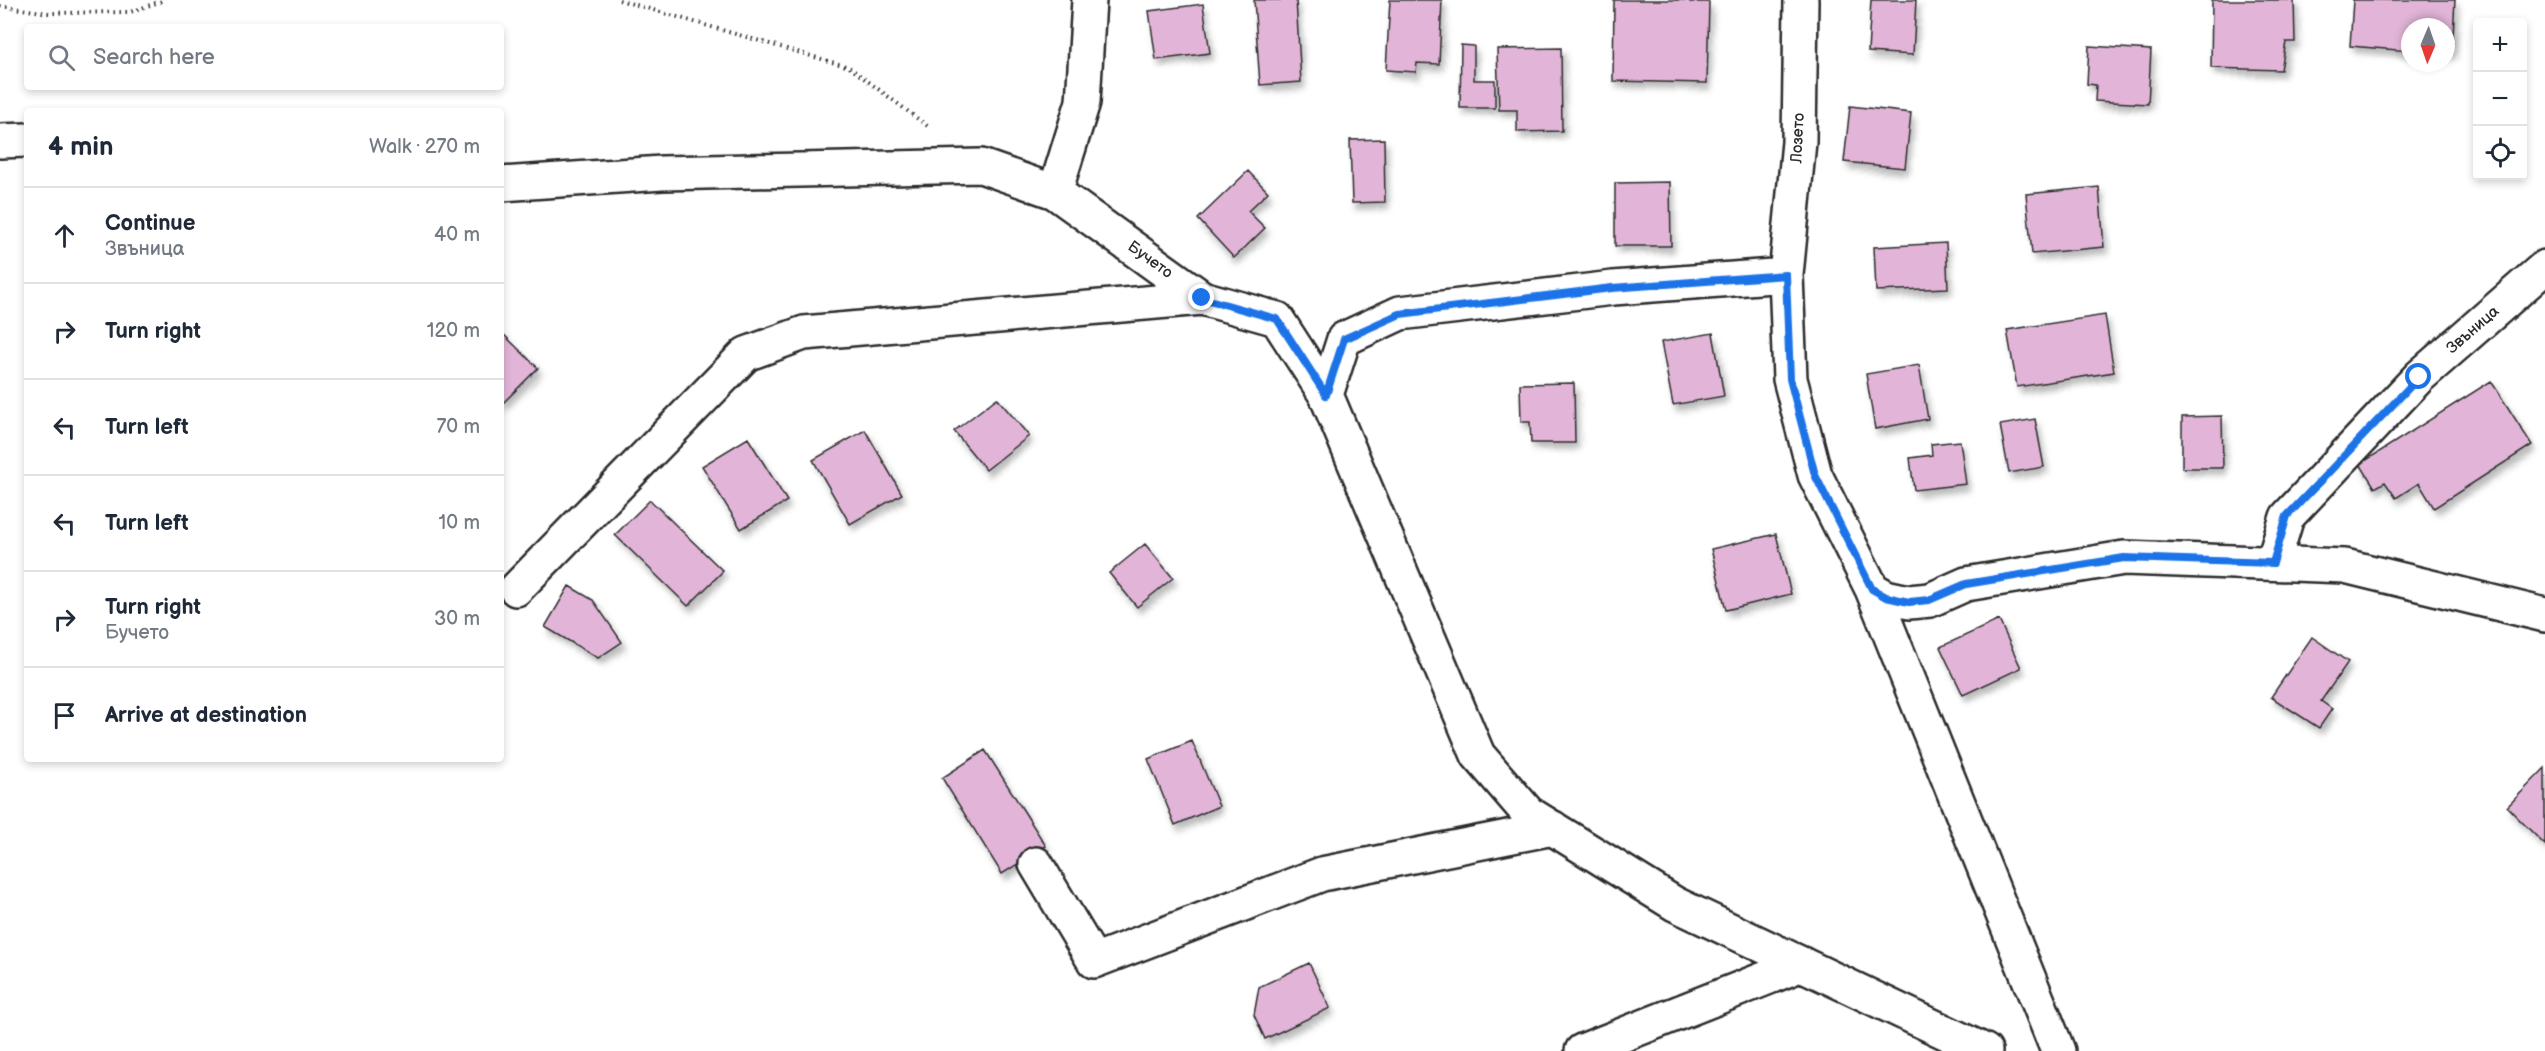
<!DOCTYPE html>
<html lang="en">
<head>
<meta charset="utf-8">
<style>
  :root { --surface:#fff; --page:#f2f2f3; --text:#1f2937; --muted:#747a83; --line:#e0e1e3 }
  body { margin:0; font-family:"Balsamiq Sans",sans-serif; background:var(--page); color:var(--text) }
  .controls { position:absolute; right:18px; top:18px; display:grid; overflow:hidden; border-radius:6px; box-shadow:0 3px 9px #0003 }
  .controls button { width:54px; height:54px; display:grid; place-items:center; padding:0; border:0; border-bottom:2px solid var(--line); background:var(--surface); color:var(--text); font:30px sans-serif }
  .compass { position:absolute; left:2401px; top:18px; width:54px; height:54px; border-radius:50%; background:var(--surface); box-shadow:0 3px 9px #0003; rotate:182deg }
  .stop { position:absolute; width:18px; height:18px; margin:-14px; border:4px solid #1a73e8; border-radius:50%; background:#fff }
  .stop.end { background:#1a73e8; border-color:#fff; box-shadow:0 2px 6px #0008 }
  .list { margin:0; padding:0; list-style:none }
  h2 { display:flex; justify-content:space-between; align-items:center; height:78px; margin:0; padding:0 24px; font-size:26px }
  h2 small { font-size:20px; font-weight:400; color:var(--muted) }
  .list li { display:grid; grid-template-columns:39px 1fr auto; gap:18px; align-items:center; box-sizing:border-box; height:96px; padding:0 24px; border-top:2px solid var(--line) }
  .list b { display:block; font-size:22px; white-space:nowrap }
  .list p { margin:0; font-size:20px; white-space:nowrap; color:var(--muted) }
  .list em { font-size:20px; font-style:normal; color:var(--muted) }
  .icon { flex:none; width:33px; height:33px; fill:none; stroke:currentColor; stroke-width:2; stroke-linecap:round; stroke-linejoin:round }
  .map { position:relative; flex:none; width:2545px; height:1051px; overflow:hidden }
  .search { position:absolute; background:var(--surface); box-shadow:0 3px 9px #0003; left:24px; top:24px; width:480px; height:66px; display:flex; align-items:center; gap:15px; box-sizing:border-box; padding:0 21px; border-radius:6px; color:var(--muted); font-size:22px }
  .panel { position:absolute; background:var(--surface); box-shadow:0 3px 9px #0003; left:24px; top:108px; width:480px; height:654px; border-radius:6px }
  .map>svg:first-child { display:block }
  .building { fill:#e2b5d8; stroke:#2b2b2b; stroke-width:1.5; filter:url(#shadow) }
  .lines { fill:none; stroke-linecap:round; stroke-linejoin:round }
  .street-casing { stroke:#2b2b2b; stroke-width:38 }
  .path { stroke:#2b2b2b; stroke-width:4; stroke-dasharray:1.5 4.5; stroke-linecap:butt }
  .street { stroke:#fff; stroke-width:33 }
  .route { stroke:#1a73e8; stroke-width:8 }
  .labels { text-anchor:middle; dominant-baseline:central; stroke-width:6; stroke-linejoin:round; paint-order:stroke }
  .street-label { font-size:16px; fill:#2b2b2b; stroke:#fff }
</style>
</head>
<body>
<div class="map">
<svg width="2545" height="1051" viewBox="0 0 2545 1051">
  <defs>
    <filter id="shadow"><feDropShadow dx="3.5" dy="6" stdDeviation="3" flood-color="#0004"/></filter>
  </defs>
  <rect width="100%" height="100%" fill="#fff"/>
  <filter id="ink" filterUnits="userSpaceOnUse"><feTurbulence type="fractalNoise" baseFrequency=".0167" numOctaves="2"/><feDisplacementMap in="SourceGraphic" scale="12" xChannelSelector="R" yChannelSelector="G"/><feConvolveMatrix kernelMatrix="1 2 1 2 8 2 1 2 1" color-interpolation-filters="sRGB"/></filter>
  <g filter="url(#ink)">
    <path class="building" d="M1254,0H1296L1301,82L1260,85Z
      M1390,0H1442L1439,64L1417,63L1416,72L1386,70Z
      M1614,0H1690V2H1709L1707,83L1613,81Z
      M1871,0H1916L1913,55L1868,52Z
      M2212,0H2294L2295,42H2286L2281,70L2211,68Z
      M2353,0H2455L2452,53H2446V27H2410V51L2350,46Z
      M1203,4L1210,53L1156,60L1149,11Z
      M1461,45L1474,46V80H1495V108H1460Z
      M2089,46L2151,50L2148,104L2095,101L2096,85L2087,84Z
      M1561,48L1562,131L1517,132V110H1499L1497,49Z
      M1850,106L1911,113L1905,168L1844,162Z
      M1384,139L1385,202L1352,203L1350,140Z
      M1248,171L1268,192L1248,211L1265,228L1234,258L1198,219Z
      M1670,182L1671,246H1615V183Z
      M2099,187L2104,247L2032,254L2026,194Z
      M1946,243L1948,288L1876,291L1874,247Z
      M2105,315L2114,372L2017,387L2007,330Z
      M501,332L538,368L501,405Z
      M1713,333L1724,396L1673,405L1661,342Z
      M1919,365L1928,419L1875,429L1866,374Z
      M2491,381L2532,445L2434,508L2419,483L2396,498L2385,482L2375,488L2360,464Z
      M1574,383L1575,443H1531L1530,422H1521L1520,384Z
      M997,398L1029,436L986,470L954,431Z
      M2222,416L2223,468H2182V417Z
      M2035,419L2044,467L2009,473L2000,425Z
      M865,430L902,494L850,524L813,460Z
      M748,438L787,501L741,529L702,466Z
      M1960,441L1966,484L1914,490L1910,458L1932,455L1931,444Z
      M650,500L723,571L688,606L615,535Z
      M1776,534L1791,594L1726,610L1711,549Z
      M1145,544L1173,578L1137,607L1109,573Z
      M569,586L593,600L622,642L598,658L545,627Z
      M1999,620L2021,668L1963,695L1940,647Z
      M2312,637L2348,662L2321,701L2332,709L2319,728L2271,697Z
      M1192,741L1219,806L1175,825L1148,759Z
      M985,750L1046,846L1002,874L942,778Z
      M2545,768V845L2507,807Z
      M1309,963L1330,1008L1265,1039L1254,1015L1259,987Z"/>
    <g class="lines">
      <defs>
        <path id="street" d="M1801,0L1799,142L1786,275L1790,379L1815,475L1872,589L2058,1051
          M0,141L27,140
          M501,184L662,173L981,166L1055,192L1202,298L1277,319L1326,395L1478,755L1528,813L1675,904L1985,1051
          M1055,192L1083,102L1089,0
          M1326,395L1344,339L1400,313L1613,288L1786,275
          M2273,563L2287,517L2419,377L2545,267
          M516,589L746,354L804,333L1202,298
          M1872,589L1886,597L1909,602L1930,600L1966,584L2124,558L2345,566L2545,615
          M1036,864L1094,961L1322,874L1553,828
          M1582,1051L1802,964"/>
      </defs>
      <use href="#street" class="street-casing"/>
      <path class="path" d="M619,0L849,67L930,128
        M0,6L49,13L130,12L165,0"/>
      <use href="#street" class="street"/>
    </g>
  </g>
  <g class="lines" filter="url(#ink)">
    <path class="route" d="M1202,298L1277,319L1326,395L1344,339L1400,314L1612,288L1786,275L1790,379L1815,475L1872,589L1886,597L1909,602L1929,600L1966,584L2124,558L2273,563L2287,516L2419,377"/>
  </g>
  <g class="labels">
    <g class="street-label">
      <text transform="translate(1798 138) rotate(-87)">Лозето</text>
      <text transform="translate(1150 260) rotate(36)">Бучето</text>
      <text transform="translate(2473 330) rotate(-41)">Звъница</text>
    </g>
  </g>
</svg>
<div class="controls">
<button>+</button>
<button>−</button>
<button><svg class="icon" aria-label="locate" viewBox="0 0 24 24"><circle cx="12" cy="12" r="6"/><path d="M12 2v4M12 18v4M2 12h4M18 12h4"/></svg></button>
</div>
<svg class="compass" viewBox="-18 -18 36 36"><path d="M0-13l5 13h-10z" fill="#e53935"/><path d="M0 13l5-13h-10z" fill="#747a83"/></svg>
<div class="stop" style="left:2419px;top:377px"></div>
<div class="stop end" style="left:1202px;top:298px"></div>
<div class="search"><svg class="icon" aria-label="search" viewBox="0 0 24 24"><circle cx="10" cy="10" r="6"/><path d="M15 15l6 6"/></svg>Search here</div>
<section class="panel">
<h2>4 min<small>Walk · 270 m</small></h2>
<ul class="list">
<li><svg class="icon" aria-label="ahead" viewBox="0 0 24 24"><path d="M12 20V5M6 11l6-6 6 6"/></svg><div><b>Continue</b><p>Звъница</p></div><em>40 m</em></li>
<li><svg class="icon" aria-label="right" viewBox="0 0 24 24"><path d="M7 20v-9h11M14 6l5 5-5 5"/></svg><div><b>Turn right</b></div><em>120 m</em></li>
<li><svg class="icon" aria-label="left" viewBox="0 0 24 24"><path d="M17 20v-9H6M10 6l-5 5 5 5"/></svg><div><b>Turn left</b></div><em>70 m</em></li>
<li><svg class="icon" aria-label="left" viewBox="0 0 24 24"><path d="M17 20v-9H6M10 6l-5 5 5 5"/></svg><div><b>Turn left</b></div><em>10 m</em></li>
<li><svg class="icon" aria-label="right" viewBox="0 0 24 24"><path d="M7 20v-9h11M14 6l5 5-5 5"/></svg><div><b>Turn right</b><p>Бучето</p></div><em>30 m</em></li>
<li><svg class="icon" aria-label="arrive" viewBox="0 0 24 24"><path d="M6 21V4h12l-3 4 3 4H6"/></svg><div><b>Arrive at destination</b></div></li>
</ul>
</section>
</div>
</body>
</html>
